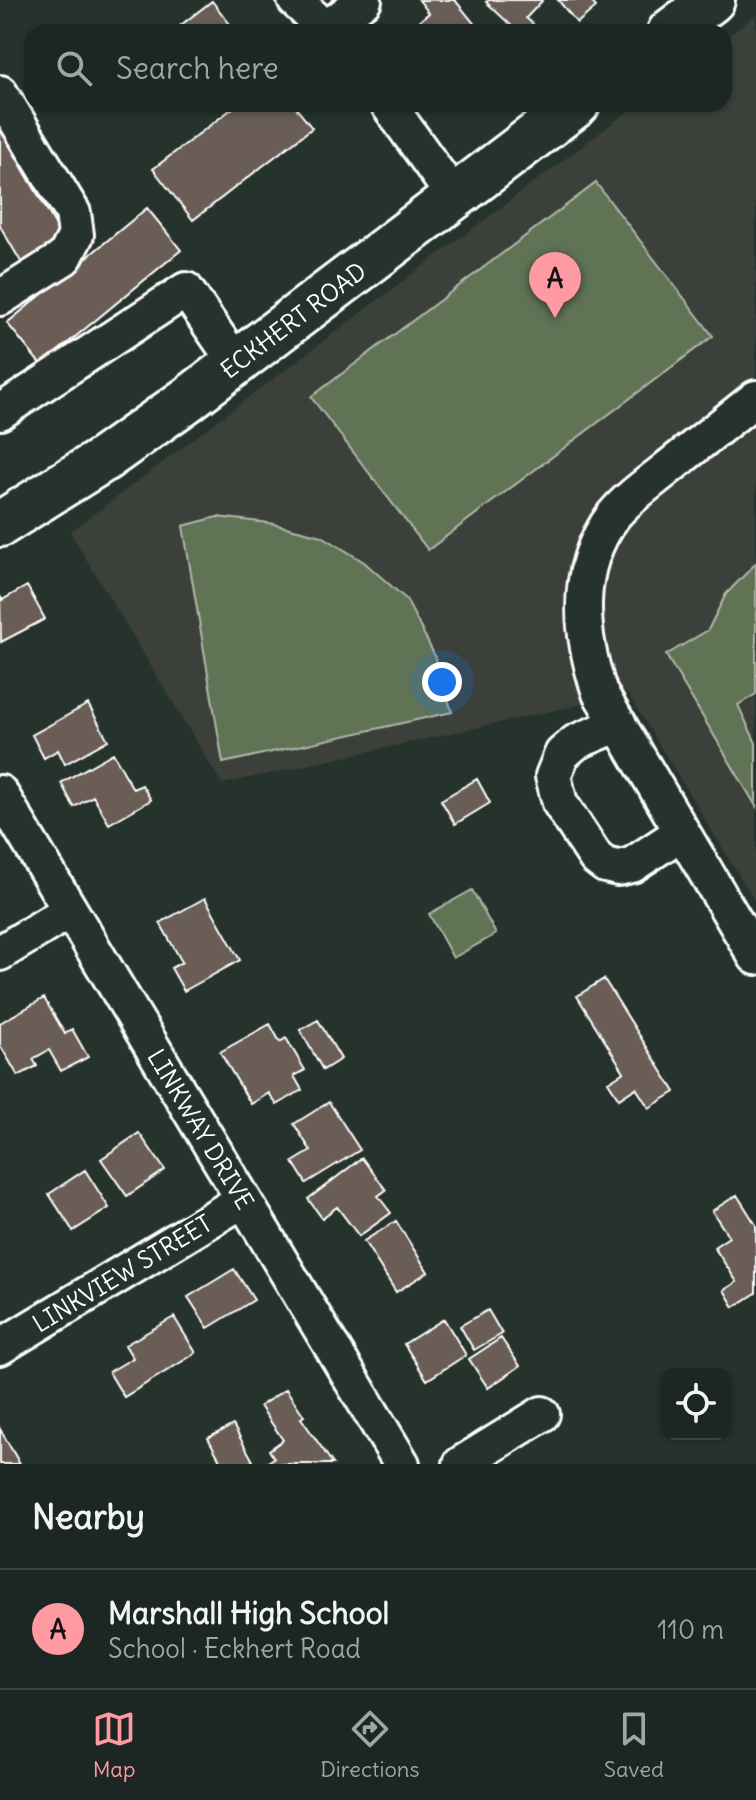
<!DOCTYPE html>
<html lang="en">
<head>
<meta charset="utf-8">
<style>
  :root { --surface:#1c2622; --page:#252e2a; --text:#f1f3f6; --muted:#a0a5a5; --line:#3a4340; --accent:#ff9aa2 }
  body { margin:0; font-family:Delius,sans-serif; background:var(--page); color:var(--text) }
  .controls { position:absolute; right:24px; bottom:24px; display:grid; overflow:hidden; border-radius:16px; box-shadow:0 2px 6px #0004 }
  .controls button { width:72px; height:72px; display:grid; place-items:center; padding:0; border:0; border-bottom:2px solid var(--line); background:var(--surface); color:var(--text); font:40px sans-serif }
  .you { position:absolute; left:442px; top:682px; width:28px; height:28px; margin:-20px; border:6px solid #fff; border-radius:50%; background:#1a73e8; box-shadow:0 0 0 12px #1a73e833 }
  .badge { display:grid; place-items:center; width:52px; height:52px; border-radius:50%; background:var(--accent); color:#111; font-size:26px; font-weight:700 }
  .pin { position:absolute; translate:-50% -66px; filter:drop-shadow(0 2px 4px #0008) }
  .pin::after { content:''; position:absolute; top:42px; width:28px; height:24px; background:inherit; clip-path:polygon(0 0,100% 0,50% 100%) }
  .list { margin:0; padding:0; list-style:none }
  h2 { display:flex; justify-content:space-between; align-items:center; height:104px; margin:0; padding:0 32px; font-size:34px }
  h2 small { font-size:26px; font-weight:400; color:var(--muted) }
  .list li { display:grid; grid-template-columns:52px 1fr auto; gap:24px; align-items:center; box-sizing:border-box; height:120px; padding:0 32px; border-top:2px solid var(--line) }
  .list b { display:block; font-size:30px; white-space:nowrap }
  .list p { margin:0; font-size:26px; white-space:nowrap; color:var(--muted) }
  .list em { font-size:26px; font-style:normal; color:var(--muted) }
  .icon { flex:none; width:44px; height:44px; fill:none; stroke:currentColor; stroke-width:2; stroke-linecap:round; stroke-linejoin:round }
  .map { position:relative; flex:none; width:756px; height:1464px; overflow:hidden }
  .search { position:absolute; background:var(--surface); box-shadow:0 2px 6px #0004; left:24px; right:24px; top:24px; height:88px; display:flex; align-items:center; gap:20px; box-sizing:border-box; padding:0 28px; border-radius:24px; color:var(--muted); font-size:30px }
  .sheet { height:224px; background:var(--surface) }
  nav { display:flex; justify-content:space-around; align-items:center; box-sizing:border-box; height:112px; border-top:2px solid var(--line); background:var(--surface); font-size:22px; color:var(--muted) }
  nav a { display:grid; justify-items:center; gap:4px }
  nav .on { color:var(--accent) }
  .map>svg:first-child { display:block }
  .built { fill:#3a403a }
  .green { fill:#607355; stroke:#b0b9aa; stroke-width:2 }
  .building { fill:#695d57; stroke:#fff; stroke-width:2 }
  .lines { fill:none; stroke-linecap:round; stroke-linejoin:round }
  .minor-casing { stroke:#fff; stroke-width:40 }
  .major-casing { stroke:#fff; stroke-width:50 }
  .minor { stroke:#26332d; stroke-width:34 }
  .major { stroke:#26332d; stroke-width:44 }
  .labels { text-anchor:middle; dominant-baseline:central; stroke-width:7; stroke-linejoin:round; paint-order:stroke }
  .street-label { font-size:24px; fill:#fff; stroke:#26332d }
</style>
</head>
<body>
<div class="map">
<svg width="756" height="1464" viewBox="0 0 756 1464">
  <rect width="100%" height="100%" fill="#26332d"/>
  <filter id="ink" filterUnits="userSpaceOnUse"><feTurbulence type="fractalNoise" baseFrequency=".0125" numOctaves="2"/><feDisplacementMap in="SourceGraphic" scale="16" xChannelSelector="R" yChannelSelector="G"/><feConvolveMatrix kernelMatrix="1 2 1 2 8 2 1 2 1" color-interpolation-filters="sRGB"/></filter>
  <g filter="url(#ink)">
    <path class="built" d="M756,15V903L628,694L222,784L70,532L638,104H724V39Z"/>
    <path class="green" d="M596,183L713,336L428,550L311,397Z
      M217,517L269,523L322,536L364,562L406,599L435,656L452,712L223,763L183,526Z
      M756,563V694L738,705L756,743V806L666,655L708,630L726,594Z
      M472,890L496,934L453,958L429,914Z"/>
    <path class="building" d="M419,0H455L477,27L471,32H406L429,13Z
      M489,0H541L542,1L526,18L534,25L527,32H518L486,2Z
      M558,0H590L596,7L577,23Z
      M212,1L236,32H172Z
      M238,104H293L312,128L193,220L153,169Z
      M0,129L66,243L24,267L0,226Z
      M147,208L181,250L41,365L7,323Z
      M27,586L45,619L1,642L0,596L2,600Z
      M88,704L108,740L65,764L58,750L44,758L32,735Z
      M113,753L133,789L142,785L151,800L109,824L93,796L74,807L61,783Z
      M477,779L490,803L455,824L441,800Z
      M205,898L240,960L184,991L171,968L182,962L160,923Z
      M604,979L675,1092L649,1108L636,1088L619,1099L608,1082L624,1072L577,996Z
      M44,998L65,1034L72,1029L88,1057L61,1071L49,1050L33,1059L37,1066L18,1076L0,1045V1023Z
      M318,1020L341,1059L323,1070L300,1030Z
      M270,1024L280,1042L286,1038L305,1070L294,1076L302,1090L277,1105L269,1093L251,1104L220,1052Z
      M329,1102L360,1150L306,1183L293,1162L311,1151L294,1124Z
      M139,1133L165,1170L127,1196L101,1159Z
      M362,1158L386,1190L378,1196L391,1213L359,1236L337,1207L322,1218L308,1199Z
      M85,1170L109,1208L73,1231L49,1194Z
      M737,1195L756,1225V1293L734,1307L724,1290L737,1282L714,1247L729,1237L712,1211Z
      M396,1221L428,1272L396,1292L364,1241Z
      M234,1269L254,1300L208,1328L188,1297Z
      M488,1310L502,1334L474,1350L460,1326Z
      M174,1317L196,1353L124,1397L109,1372L133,1358L125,1345Z
      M444,1319L466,1355L427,1380L404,1344Z
      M501,1338L520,1366L488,1388L469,1359Z
      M286,1389L304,1416L301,1418L333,1464H265L274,1458L269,1450L283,1440L260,1406Z
      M233,1425L253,1461L247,1464H222L208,1438Z
      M0,1429L20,1464H0Z"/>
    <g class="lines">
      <defs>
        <path id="minor" d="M295,0L329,32
          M326,29L364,0
          M0,93L73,213L76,235L65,257L0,298
          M388,104L455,198
          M756,398C727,421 698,444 669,467C651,482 628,497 613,516C573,570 580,634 600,693L756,957
          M0,412L186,290L236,363
          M619,724L576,742L562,754L553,776L560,803L596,858L605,865L618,868L632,865L682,832
          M0,793L402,1464
          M0,953L69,911
          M0,1347L243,1200
          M461,1464L542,1414"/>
        <path id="major" d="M670,32L712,0
          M0,524L104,459L187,400L577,104"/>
      </defs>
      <use href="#minor" class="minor-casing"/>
      <use href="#major" class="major-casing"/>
      <use href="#minor" class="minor"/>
      <use href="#major" class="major"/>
    </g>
  </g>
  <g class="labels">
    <g class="street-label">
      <text transform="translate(293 320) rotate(-37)">ECKHERT ROAD</text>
      <text transform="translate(201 1129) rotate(59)">LINKWAY DRIVE</text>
      <text transform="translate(122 1273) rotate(-31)">LINKVIEW STREET</text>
    </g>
  </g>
</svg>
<div class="controls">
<button><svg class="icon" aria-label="locate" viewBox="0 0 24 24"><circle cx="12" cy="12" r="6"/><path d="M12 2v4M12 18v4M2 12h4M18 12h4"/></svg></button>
</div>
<div class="you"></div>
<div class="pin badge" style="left:555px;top:318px">A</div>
<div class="search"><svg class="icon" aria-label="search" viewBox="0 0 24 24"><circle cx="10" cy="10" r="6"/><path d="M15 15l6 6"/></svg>Search here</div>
</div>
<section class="sheet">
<h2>Nearby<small></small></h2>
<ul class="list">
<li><span class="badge">A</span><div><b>Marshall High School</b><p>School · Eckhert Road</p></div><em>110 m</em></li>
</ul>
</section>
<nav>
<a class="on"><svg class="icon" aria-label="map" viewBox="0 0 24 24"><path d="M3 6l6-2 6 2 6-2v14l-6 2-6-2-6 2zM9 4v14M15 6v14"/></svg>Map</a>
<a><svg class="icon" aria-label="directions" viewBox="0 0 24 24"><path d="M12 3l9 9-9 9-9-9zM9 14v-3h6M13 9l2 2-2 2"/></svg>Directions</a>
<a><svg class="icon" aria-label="saved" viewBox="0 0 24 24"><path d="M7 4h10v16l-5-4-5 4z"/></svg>Saved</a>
</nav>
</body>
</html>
